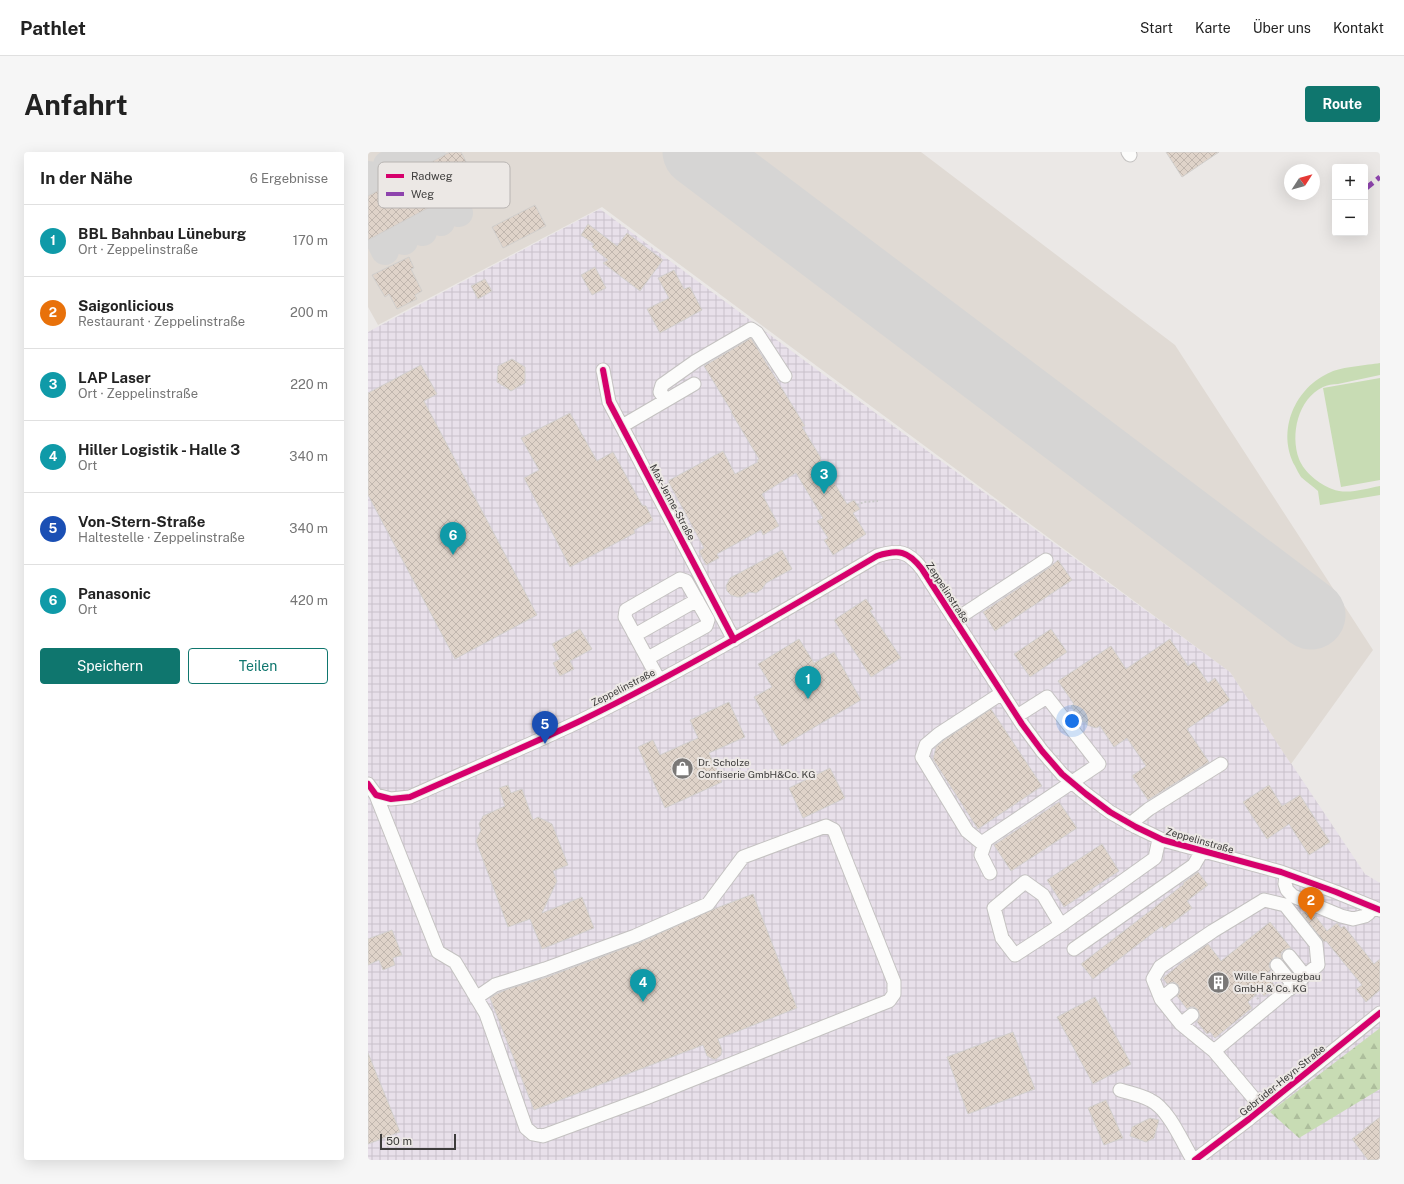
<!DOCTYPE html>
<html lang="de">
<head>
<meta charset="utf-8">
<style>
  :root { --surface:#fff; --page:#f6f6f6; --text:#222; --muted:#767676; --line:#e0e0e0; --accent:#0f766e }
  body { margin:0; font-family:"Public Sans",sans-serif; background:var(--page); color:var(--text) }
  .controls { position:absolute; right:12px; top:12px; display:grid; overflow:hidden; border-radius:4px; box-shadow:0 4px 16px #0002 }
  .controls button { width:36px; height:36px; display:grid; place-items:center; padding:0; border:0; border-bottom:1px solid var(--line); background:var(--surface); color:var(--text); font:20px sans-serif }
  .compass { position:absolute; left:916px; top:12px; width:36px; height:36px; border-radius:50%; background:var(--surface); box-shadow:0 4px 16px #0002; rotate:54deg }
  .scale { position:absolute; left:12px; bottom:10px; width:76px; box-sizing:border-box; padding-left:4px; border:2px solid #3d3c3b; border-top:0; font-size:11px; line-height:14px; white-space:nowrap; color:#3d3c3b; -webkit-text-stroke:3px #ece8e5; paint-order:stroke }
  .you { position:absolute; left:704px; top:569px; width:14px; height:14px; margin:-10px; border:3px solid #fff; border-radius:50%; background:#1a73e8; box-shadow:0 0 0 6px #1a73e833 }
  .badge { display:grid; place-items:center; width:26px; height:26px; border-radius:50%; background:var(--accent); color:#fff; font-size:13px; font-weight:700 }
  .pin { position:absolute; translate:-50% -33px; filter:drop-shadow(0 1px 2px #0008) }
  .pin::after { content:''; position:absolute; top:21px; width:14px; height:12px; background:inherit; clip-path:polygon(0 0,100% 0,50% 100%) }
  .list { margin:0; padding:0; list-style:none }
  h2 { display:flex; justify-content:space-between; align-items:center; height:52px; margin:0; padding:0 16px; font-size:17px }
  h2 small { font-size:13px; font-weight:400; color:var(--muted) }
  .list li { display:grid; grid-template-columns:26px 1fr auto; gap:12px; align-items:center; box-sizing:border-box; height:72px; padding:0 16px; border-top:1px solid var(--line) }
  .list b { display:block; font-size:15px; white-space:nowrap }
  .list p { margin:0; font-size:13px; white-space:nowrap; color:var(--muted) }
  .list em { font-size:13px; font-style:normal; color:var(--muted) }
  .actions { display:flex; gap:8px; padding:12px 16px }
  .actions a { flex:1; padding:9px 0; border:1px solid var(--accent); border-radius:4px; text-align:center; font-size:14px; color:var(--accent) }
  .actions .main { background:var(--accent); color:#fff }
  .map { position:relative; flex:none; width:1012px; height:1008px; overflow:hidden; border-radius:4px }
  header { display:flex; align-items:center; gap:24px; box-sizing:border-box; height:56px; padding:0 20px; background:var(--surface); border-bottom:1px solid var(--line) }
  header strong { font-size:19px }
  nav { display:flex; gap:22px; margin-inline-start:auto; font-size:14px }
  .intro { display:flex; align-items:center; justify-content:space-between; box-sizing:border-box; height:96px; padding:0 24px }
  h1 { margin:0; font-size:28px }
  .button { padding:10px 18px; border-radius:4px; background:var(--accent); color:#fff; font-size:14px; font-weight:700 }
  main { display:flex; gap:24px; padding:0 24px }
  aside { flex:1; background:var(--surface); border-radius:4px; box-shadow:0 4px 16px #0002 }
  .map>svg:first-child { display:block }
  .industrial { fill:url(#industrial-grid) }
  .built { fill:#e0dad4 }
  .forest { fill:url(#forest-firs) }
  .pitch { fill:#c8dcb4 }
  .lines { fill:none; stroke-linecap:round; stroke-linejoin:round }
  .taxiway { stroke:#d6d5d4; stroke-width:28 }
  .runway { stroke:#d6d5d4; stroke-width:69 }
  .building { fill:url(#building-cross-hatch); stroke:#d1cfcd }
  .minor-casing { stroke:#c4c2c1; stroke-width:15 }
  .path { stroke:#cac9c9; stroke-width:2; stroke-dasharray:2 2; stroke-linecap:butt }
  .minor { stroke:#fcfcfb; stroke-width:13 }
  .quiet { stroke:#8e44ad; stroke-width:5; stroke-dasharray:10 5; stroke-linecap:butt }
  .cycleway-casing { stroke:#ece8e5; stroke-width:8 }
  .cycleway { stroke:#d6006c; stroke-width:6 }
  .labels { text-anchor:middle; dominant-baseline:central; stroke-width:4; stroke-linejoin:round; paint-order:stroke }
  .street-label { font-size:10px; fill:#3d3c3b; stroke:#ece8e5 }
  .poi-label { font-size:10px; fill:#3d3c3b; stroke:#ece8e5; text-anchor:start }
  .key { fill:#ece8e5; stroke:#b8b4b2; stroke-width:1 }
  .key-label { font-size:11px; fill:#3d3c3b }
</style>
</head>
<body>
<header>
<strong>Pathlet</strong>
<nav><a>Start</a><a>Karte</a><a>Über uns</a><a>Kontakt</a></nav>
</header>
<div class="intro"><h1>Anfahrt</h1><a class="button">Route</a></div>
<main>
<aside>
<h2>In der Nähe<small>6 Ergebnisse</small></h2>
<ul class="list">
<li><span class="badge" style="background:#0f9aa8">1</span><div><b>BBL Bahnbau Lüneburg</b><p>Ort · Zeppelinstraße</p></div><em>170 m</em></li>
<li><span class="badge" style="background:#e8710a">2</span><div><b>Saigonlicious</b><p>Restaurant · Zeppelinstraße</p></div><em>200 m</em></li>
<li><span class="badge" style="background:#0f9aa8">3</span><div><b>LAP Laser</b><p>Ort · Zeppelinstraße</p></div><em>220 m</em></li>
<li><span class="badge" style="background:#0f9aa8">4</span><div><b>Hiller Logistik - Halle 3</b><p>Ort</p></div><em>340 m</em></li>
<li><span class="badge" style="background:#1a4fb4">5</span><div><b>Von-Stern-Straße</b><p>Haltestelle · Zeppelinstraße</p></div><em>340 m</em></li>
<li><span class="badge" style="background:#0f9aa8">6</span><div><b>Panasonic</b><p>Ort</p></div><em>420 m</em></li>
</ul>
<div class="actions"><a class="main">Speichern</a><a>Teilen</a></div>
</aside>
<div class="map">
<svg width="1012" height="1008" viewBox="0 0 1012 1008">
  <defs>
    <pattern id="industrial-grid" width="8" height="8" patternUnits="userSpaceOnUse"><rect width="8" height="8" fill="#e8e0ea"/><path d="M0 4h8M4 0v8" fill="none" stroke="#c8c1ca"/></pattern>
    <pattern id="forest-firs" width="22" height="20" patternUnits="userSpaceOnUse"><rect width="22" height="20" fill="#c8dcb4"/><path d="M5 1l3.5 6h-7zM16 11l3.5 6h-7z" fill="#adbe9c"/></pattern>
    <pattern id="building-cross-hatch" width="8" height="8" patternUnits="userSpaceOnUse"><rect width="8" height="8" fill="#dfd3c9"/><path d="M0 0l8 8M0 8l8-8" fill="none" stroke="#c0b6ae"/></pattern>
  </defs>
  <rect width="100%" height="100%" fill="#ebe8e6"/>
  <path class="industrial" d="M232,57L509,262L862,520L997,722L1012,731V1008H0V180Z"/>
  <path class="built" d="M0,0H553L807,193L1005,498L923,612L862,520L234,55L10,173L0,155Z"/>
  <path class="forest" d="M1012,876V937L931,986L902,960Z"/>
  <path class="pitch" d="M1012,211V223C998,226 984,229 970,232C965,232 959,233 955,235C930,247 922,282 931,307C936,320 951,332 964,337C979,343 996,337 1012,334V343L952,353L950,339C945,334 938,330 933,325C931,322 929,318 927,314C908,279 927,235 963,220C974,215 999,213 1012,211Z
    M1012,226V328L973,335L955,236Z"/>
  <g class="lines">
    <path class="taxiway" d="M61,0L66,9
      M37,4L46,19
      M19,13L28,29
      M1,23L9,39
      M82,44L91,61
      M64,54L73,70
      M46,63L55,80
      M28,73L36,89
      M9,83L17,99"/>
    <path class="runway" d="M329,0L943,463"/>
  </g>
  <path class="building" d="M82,0H93L109,30L0,88V44Z
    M798,0H851L814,25Z
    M167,53L178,74L135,96L124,75Z
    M220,72L249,94L259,81L295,108L272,139L235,111L240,108L224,95L226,92L213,83Z
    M41,105L46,116L43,117L54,139L47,143L49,147L29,157L21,142L17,145L4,123Z
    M227,115L238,136L224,143L213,123Z
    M306,118L316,137L322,135L334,158L292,181L279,157L301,146L290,126Z
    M117,127L124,139L110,147L103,134Z
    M383,186L437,274L434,275L453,306L452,307L479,352L486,348L492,357L485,361L498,382L465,403L456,388L460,386L449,369L455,366L428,321L394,342L411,374L395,383L393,378L349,402L351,406L338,413L331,399L336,396L300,329L355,299L367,322L390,310L389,308L391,307L363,260H364L336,214Z
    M144,207L157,215V231L143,239L129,230L130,214Z
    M53,213L69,242L56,249L169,463L87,507L0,343V241Z
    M202,261L229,309L245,300L274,353L278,354L285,368L266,378L267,381L202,415L156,326L171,318L153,286Z
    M414,398L424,417L398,431L394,437L388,441L381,440L374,445H369L363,443L359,439L358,434L362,426Z
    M690,408L704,428L627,479L615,460L682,415Z
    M498,447L505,457L502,459L533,506L503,525L466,468Z
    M212,477L224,497L202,509L206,517L192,524L185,511L192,507L184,492Z
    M683,477L699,500L662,525L646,502Z
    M431,487L446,511L466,500L493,548L414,594L386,545L404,535L390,512Z
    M802,487L820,514L826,510L840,531L847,526L862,548L819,577L841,610L780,648L764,624L778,614L759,586L746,595L732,574L728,576L719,573L717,570H713L703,554L706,552L690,529L743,494L758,517Z
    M361,550L377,585L341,601L354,630L297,656L270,595L285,588L292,603L330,586L322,568Z
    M623,557L674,634L610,677L565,607L568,595L576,588Z
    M462,616L477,646L435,666L421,636Z
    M140,633L143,641L154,637L165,668L170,665L184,672L200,713L185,719L189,729L174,761L214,745L226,776L174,797L162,767L140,775L108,689L113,678L111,672L115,664L137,654L131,636Z
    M901,633L914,654L932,643L962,690L941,703L921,672L899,687L875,650Z
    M691,650L709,676L643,719L626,693Z
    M734,692L751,719L696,755L679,728Z
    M830,720L840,733L819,749L824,756L796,777L794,774L725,827L713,812L782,759L816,732L815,731Z
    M385,742L429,856L350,887L354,898L353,903L348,907H345L339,904L335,893L166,958L122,846L128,842L140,837L179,825L270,791L346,757Z
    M939,759L945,761L959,779L969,771L973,776L976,774L1006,812L1012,807V838L998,850L988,837L994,833L958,789L956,790L934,762Z
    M902,770L923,796L916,798L913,801L914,807L907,805L902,810L901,814L903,818L898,822L908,835L896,844L892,839L880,850L884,856L847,886L842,880L839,882L829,870L832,865L830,858L826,855H822L819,857L809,844L812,840L810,833L806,830L799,832L795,826L817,808L840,792L853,809Z
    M24,778L34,803L25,806L27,813L15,818L11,808L0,813V787Z
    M727,845L763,912L725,932L689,865Z
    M645,880L667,937L600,962L579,905Z
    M0,901L32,980L0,992Z
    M738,948L755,986L736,993L720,956Z
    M1012,965V1008H1000L984,987Z
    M782,966L791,968L786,986L778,990L762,984L764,975Z"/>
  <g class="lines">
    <defs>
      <path id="minor" d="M760,0L762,3
        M235,218L241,250L366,488
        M298,248L292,240L294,233L328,209L383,177L389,181L417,224
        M254,274L326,232
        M587,468L678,408
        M267,483L329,448
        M280,506L338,474L340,468L318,429L312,427L258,458L257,465L291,528
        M0,632L8,643L23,647L42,645C98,620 155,596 210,570C313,520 411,462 509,404C531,397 540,399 554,417L654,572L674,599L694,622L718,642L742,660L768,675L795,688L913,720L968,740L1012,758
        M8,643L70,800L87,810L118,862L158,976L165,982L175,984L278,946L508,854L521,849L526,842V830L471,691L466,678L458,674L375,705L340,752L267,784L177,817L127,833L108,846
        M762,672L781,657L853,612
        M616,693L599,679L554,605L558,593L571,582L634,541
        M622,721L613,703L618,688L731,612L679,545L649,564
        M918,722L917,732L919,738L925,744L973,764L985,767L997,764L1001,761L1005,755
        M693,773L675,743L657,730L626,756L634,786L647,803L693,773L787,706L791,687
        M706,797L826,713L834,699
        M921,804L933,819L934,827
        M909,813L922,829V837
        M793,847L804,838
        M813,872L824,863
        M846,899L950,813L948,792L917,753L896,748L845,779L792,815L785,827L793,847L813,872L846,899L894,956
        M752,938C762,941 773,943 782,948C801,957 814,990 825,1008
        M827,1008L881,967L1012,861"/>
    </defs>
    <use href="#minor" class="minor-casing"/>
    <path class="path" d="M489,353L496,350L510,349
      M882,836L891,848"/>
    <use href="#minor" class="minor"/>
    <path class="quiet" d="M997,37L1012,25"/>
    <defs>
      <path id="cycleway" d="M235,218L241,250L366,488
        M0,632L8,643L23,647L42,645C98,620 155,596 210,570C313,520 411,462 509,404C531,397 540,399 554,417L654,572L674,599L694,622L718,642L742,660L768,675L795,688L913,720L968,740L1012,758
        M827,1008L881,967L1012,861"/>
    </defs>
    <use href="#cycleway" class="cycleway-casing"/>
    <use href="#cycleway" class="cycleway"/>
  </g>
  <defs>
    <symbol id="shop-disc" viewBox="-11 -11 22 22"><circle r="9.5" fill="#7a7877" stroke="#ece8e5"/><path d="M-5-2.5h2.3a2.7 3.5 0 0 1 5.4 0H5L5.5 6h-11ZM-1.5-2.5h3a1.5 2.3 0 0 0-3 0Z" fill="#fff"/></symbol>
    <symbol id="building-disc" viewBox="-11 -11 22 22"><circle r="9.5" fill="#7a7877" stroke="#ece8e5"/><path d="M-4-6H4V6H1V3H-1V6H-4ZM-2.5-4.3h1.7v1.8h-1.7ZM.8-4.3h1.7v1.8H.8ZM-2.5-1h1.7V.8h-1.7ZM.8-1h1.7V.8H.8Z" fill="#fff"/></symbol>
  </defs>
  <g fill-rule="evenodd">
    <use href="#shop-disc" x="302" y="604" width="25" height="25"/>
    <use href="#building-disc" x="838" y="818" width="25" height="25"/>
  </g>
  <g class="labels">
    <g class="street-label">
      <text transform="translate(305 350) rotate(62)">Max-Jenne-Straße</text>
      <text transform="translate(580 440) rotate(57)">Zeppelinstraße</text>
      <text transform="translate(255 535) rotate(-27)">Zeppelinstraße</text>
      <text transform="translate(832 688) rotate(16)">Zeppelinstraße</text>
      <text transform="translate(914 928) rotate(-39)">Gebrüder-Heyn-Straße</text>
    </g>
    <g class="poi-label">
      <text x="330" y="610">Dr. Scholze<tspan x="330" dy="12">Confiserie GmbH&amp;Co. KG</tspan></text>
      <text x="866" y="824">Wille Fahrzeugbau<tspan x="866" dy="12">GmbH &amp; Co. KG</tspan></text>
    </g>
  </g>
  <rect x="10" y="10" width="132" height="46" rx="6" class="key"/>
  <rect x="18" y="22" width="18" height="4" fill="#d6006c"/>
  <rect x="18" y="40" width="18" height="4" fill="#8e44ad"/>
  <g class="key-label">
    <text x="43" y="28">Radweg</text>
    <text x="43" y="46">Weg</text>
  </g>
</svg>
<div class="controls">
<button>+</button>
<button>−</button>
</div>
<svg class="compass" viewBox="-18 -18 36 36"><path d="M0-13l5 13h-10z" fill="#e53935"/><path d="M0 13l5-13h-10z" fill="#767676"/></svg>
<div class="scale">50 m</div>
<div class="you"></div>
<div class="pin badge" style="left:440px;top:547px;background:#0f9aa8">1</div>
<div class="pin badge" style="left:943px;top:768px;background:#e8710a">2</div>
<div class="pin badge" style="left:456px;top:342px;background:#0f9aa8">3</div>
<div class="pin badge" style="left:275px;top:850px;background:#0f9aa8">4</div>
<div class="pin badge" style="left:177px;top:592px;background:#1a4fb4">5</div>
<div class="pin badge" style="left:85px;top:403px;background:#0f9aa8">6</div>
</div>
</main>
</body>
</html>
